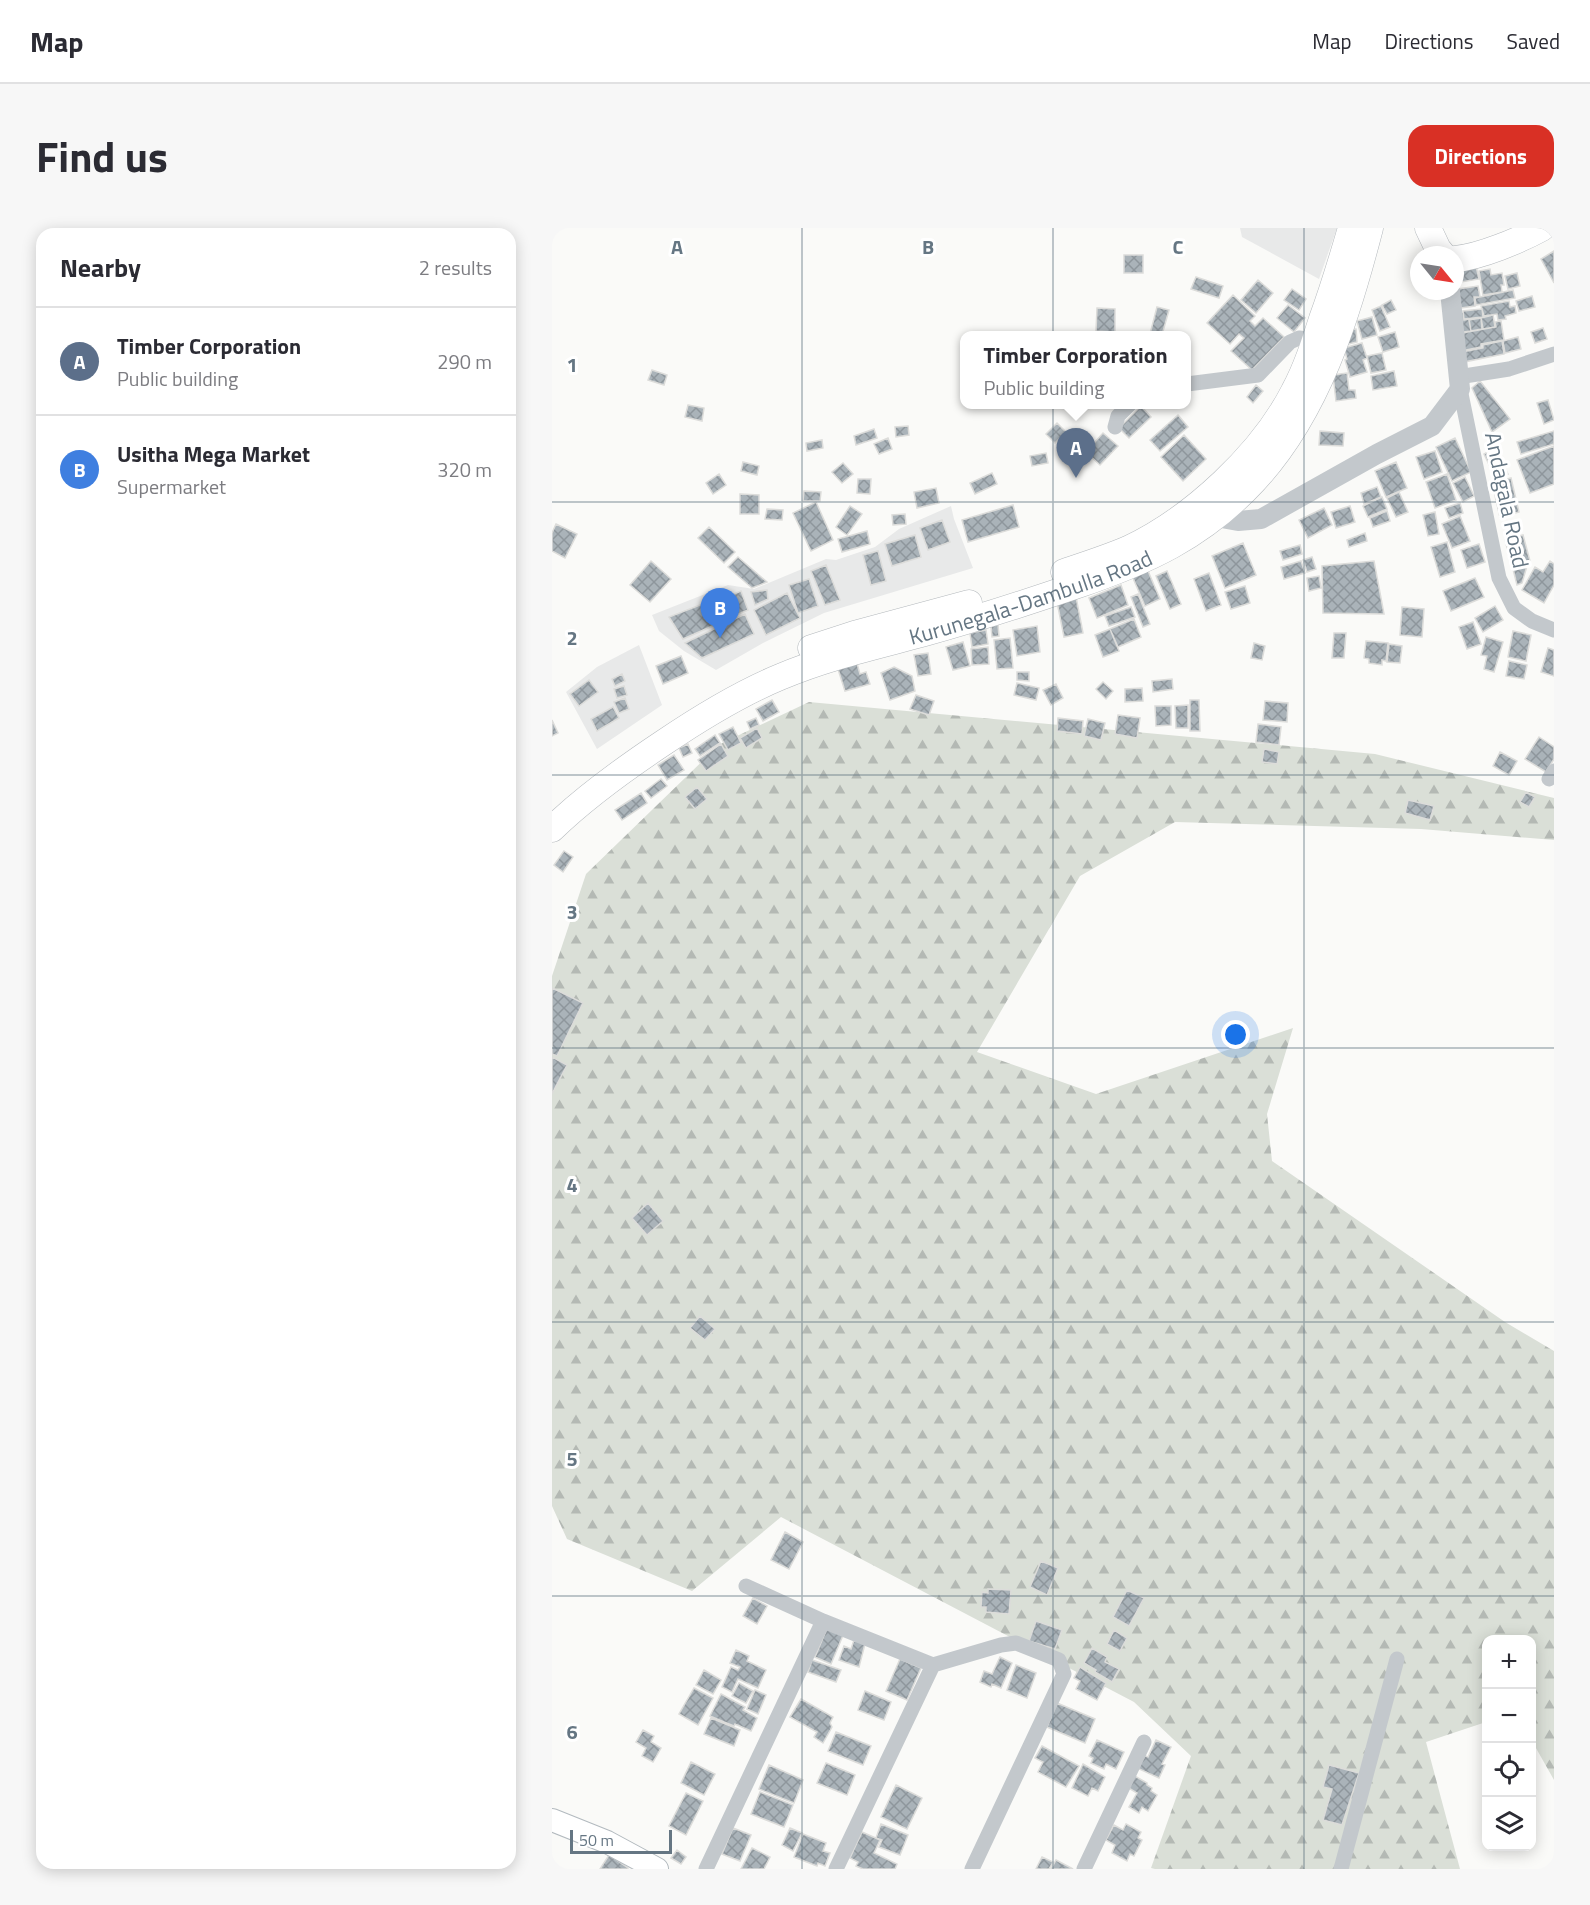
<!DOCTYPE html>
<html lang="en">
<head>
<meta charset="utf-8">
<style>
  :root { --surface:#fff; --page:#f7f7f7; --text:#2b2b33; --muted:#7c7c81; --line:#e1e1e2; --accent:#d93025 }
  body { margin:0; font-family:"Titillium Web",sans-serif; background:var(--page); color:var(--text) }
  .controls { position:absolute; right:18px; bottom:18px; display:grid; overflow:hidden; border-radius:12px; box-shadow:0 3px 15px #0003 }
  .controls button { width:54px; height:54px; display:grid; place-items:center; padding:0; border:0; border-bottom:2px solid var(--line); background:var(--surface); color:var(--text); font:30px sans-serif }
  .compass { position:absolute; left:858px; top:18px; width:54px; height:54px; border-radius:50%; background:var(--surface); box-shadow:0 3px 15px #0003; rotate:120deg }
  .scale { position:absolute; left:18px; bottom:15px; width:102px; box-sizing:border-box; padding-left:6px; border:3px solid #657683; border-top:0; font-size:16px; line-height:21px; white-space:nowrap; color:#657683; -webkit-text-stroke:4px #fff; paint-order:stroke }
  .you { position:absolute; left:684px; top:807px; width:21px; height:21px; margin:-15px; border:4px solid #fff; border-radius:50%; background:#1a73e8; box-shadow:0 0 0 9px #1a73e833 }
  .badge { display:grid; place-items:center; width:39px; height:39px; border-radius:50%; background:var(--accent); color:#fff; font-size:20px; font-weight:700 }
  .pin { position:absolute; translate:-50% -50px; filter:drop-shadow(0 2px 3px #0008) }
  .pin::after { content:''; position:absolute; top:32px; width:21px; height:18px; background:inherit; clip-path:polygon(0 0,100% 0,50% 100%) }
  .popup { position:absolute; left:408px; top:103px; width:231px; height:78px; box-sizing:border-box; display:grid; place-content:center; border-radius:12px; background:var(--surface); filter:drop-shadow(0 2px 4px #0005); font-size:20px; white-space:nowrap; color:var(--muted) }
  .popup b { font-size:22px; color:var(--text) }
  .popup::after { content:''; position:absolute; left:50%; top:100%; margin-left:-12px; border:12px solid transparent; border-top-color:var(--surface) }
  .list { margin:0; padding:0; list-style:none }
  h2 { display:flex; justify-content:space-between; align-items:center; height:78px; margin:0; padding:0 24px; font-size:26px }
  h2 small { font-size:20px; font-weight:400; color:var(--muted) }
  .list li { display:grid; grid-template-columns:39px 1fr auto; gap:18px; align-items:center; box-sizing:border-box; height:108px; padding:0 24px; border-top:2px solid var(--line) }
  .list b { display:block; font-size:22px; white-space:nowrap }
  .list p { margin:0; font-size:20px; white-space:nowrap; color:var(--muted) }
  .list em { font-size:20px; font-style:normal; color:var(--muted) }
  .icon { flex:none; width:33px; height:33px; fill:none; stroke:currentColor; stroke-width:2; stroke-linecap:round; stroke-linejoin:round }
  .map { position:relative; flex:none; width:1002px; height:1641px; overflow:hidden; border-radius:18px }
  header { display:flex; align-items:center; gap:36px; box-sizing:border-box; height:84px; padding:0 30px; background:var(--surface); border-bottom:2px solid var(--line) }
  header strong { font-size:28px }
  nav { display:flex; gap:33px; margin-inline-start:auto; font-size:21px }
  .intro { display:flex; align-items:center; justify-content:space-between; box-sizing:border-box; height:144px; padding:0 36px }
  h1 { margin:0; font-size:42px }
  .button { padding:15px 27px; border-radius:18px; background:var(--accent); color:#fff; font-size:21px; font-weight:700 }
  main { display:flex; gap:36px; padding:0 36px }
  aside { flex:1; background:var(--surface); border-radius:18px; box-shadow:0 3px 15px #0003 }
  .map>svg:first-child { display:block }
  .built { fill:#e8e9e9 }
  .forest { fill:url(#forest-firs) }
  .building { fill:url(#building-cross-hatch); stroke:#dcdcda; stroke-width:1.5 }
  .lines { fill:none; stroke-linecap:round; stroke-linejoin:round }
  .secondary-casing { stroke:#b3babf; stroke-width:24 }
  .primary-casing { stroke:#b5babe; stroke-width:27 }
  .trunk-casing { stroke:#b4b9bd; stroke-width:27 }
  .minor { stroke:#c3c8cc; stroke-width:15 }
  .tertiary { stroke:#c3c8cc; stroke-width:20 }
  .secondary { stroke:#fff; stroke-width:22 }
  .primary { stroke:#fff; stroke-width:26 }
  .trunk { stroke:#fff; stroke-width:26 }
  .grid { fill:none; stroke:#657683; stroke-width:1.5; stroke-opacity:0.55 }
  .labels { text-anchor:middle; dominant-baseline:central; stroke-width:6; stroke-linejoin:round; paint-order:stroke }
  .street-label { font-size:22px; fill:#657683; stroke:#fff }
  .grid-label { font-size:20px; text-anchor:middle; font-weight:bold; fill:#657683; stroke:#fff; stroke-width:6; stroke-linejoin:round; paint-order:stroke }
</style>
</head>
<body>
<header>
<strong>Map</strong>
<nav><a>Map</a><a>Directions</a><a>Saved</a></nav>
</header>
<div class="intro"><h1>Find us</h1><a class="button">Directions</a></div>
<main>
<aside>
<h2>Nearby<small>2 results</small></h2>
<ul class="list">
<li><span class="badge" style="background:#5c6f8a">A</span><div><b>Timber Corporation</b><p>Public building</p></div><em>290 m</em></li>
<li><span class="badge" style="background:#3f7fe0">B</span><div><b>Usitha Mega Market</b><p>Supermarket</p></div><em>320 m</em></li>
</ul>
</aside>
<div class="map">
<svg width="1002" height="1641" viewBox="0 0 1002 1641">
  <defs>
    <pattern id="forest-firs" width="22" height="20" patternUnits="userSpaceOnUse" patternTransform="scale(1.5)"><rect width="22" height="20" fill="#dadfd7"/><path d="M5 1l3.5 6h-7zM16 11l3.5 6h-7z" fill="#b4b9b4"/></pattern>
    <pattern id="building-cross-hatch" width="8" height="8" patternUnits="userSpaceOnUse" patternTransform="scale(1.5)"><rect width="8" height="8" fill="#aab3b9"/><path d="M0 0l8 8M0 8l8-8" fill="none" stroke="#8e969c"/></pattern>
  </defs>
  <rect width="100%" height="100%" fill="#fafaf8"/>
  <path class="built" d="M688,0H785L767,51L690,9Z
    M399,278L402,291L421,340L272,385L211,415L164,442L132,423L107,403L100,387L176,357L202,361L274,331L284,332L323,319L347,301Z
    M87,417L110,477L45,521L14,464L45,439Z"/>
  <path class="forest" d="M257,474L823,526L1002,570V612L869,601L623,594L528,648L425,824L544,866L741,800L715,886L720,933L953,1094L1002,1123V1552L980,1513V1412H934V1494L874,1514L908,1641H603L599,1640L639,1528L582,1474L229,1289L140,1363L15,1311L0,1278V748L34,646L168,516Z"/>
  <path class="building" d="M1002,23V55L989,31Z
    M572,27H591V45H572Z
    M924,38L927,51L909,54L907,42Z
    M938,41L939,47L950,45L952,57H949L950,64L931,67L927,43Z
    M965,45L968,58L956,61L953,48Z
    M644,49L671,58L667,70L639,61Z
    M706,52L721,65L704,85L689,72Z
    M926,58L928,69H922L923,78L909,80L906,61Z
    M740,61L754,71L747,82L732,72Z
    M961,62L963,70L924,77L923,70Z
    M681,67L703,88L698,93L703,98L711,90L732,109L700,142L679,123L692,110L687,106L678,116L655,95Z
    M980,68L983,79L967,83L964,73Z
    M839,72L844,82L835,86L830,77Z
    M957,73L958,79L963,78L964,85L953,88L954,91L946,92L945,86L932,88L929,78Z
    M736,77L753,90L742,104L725,90Z
    M829,78L838,99L828,103L820,82Z
    M605,79L617,82L610,107L598,106Z
    M545,80L563,81V104L544,103Z
    M930,81L931,89L912,91L911,83Z
    M911,84L912,92L917,91L919,103L904,105L900,86Z
    M941,87L943,99L931,101L929,90Z
    M820,89L825,107L810,111L805,93Z
    M929,90L930,101L919,103L917,92Z
    M949,93L952,112L929,116V119L909,123L910,105L944,99L943,94Z
    M991,100L995,111L983,115L979,104Z
    M804,101L805,114L796,116L794,102Z
    M843,104L847,119L831,124L826,109Z
    M966,109L969,121L953,125L951,113Z
    M950,113L952,126L912,134L910,124L931,120V117Z
    M810,115L815,130L811,132L815,144L798,149L793,132L795,131L792,120Z
    M830,125L834,142L819,145L815,128Z
    M100,142L115,147L112,157L96,152Z
    M842,143L845,158L821,162L819,148Z
    M795,145L797,162H803L804,170L784,173L781,147Z
    M928,153L958,191L940,204L920,160Z
    M704,157L711,163L701,175L695,169Z
    M996,172L1002,192L992,196L985,175Z
    M518,176H533V179H518Z
    M136,177L152,180L150,193L133,189Z
    M589,178L599,189L577,210L567,200Z
    M626,187L636,199L608,223L598,212Z
    M505,195L514,204L503,215L494,206Z
    M356,198L357,207L344,209L343,199Z
    M322,201L325,210L304,217L302,208Z
    M768,203L792,205L791,218L767,217Z
    M1002,203V216L969,226L965,214Z
    M551,205L566,218L548,237L534,224Z
    M632,207L654,231L631,253L609,229Z
    M336,210L340,221L327,226L322,216Z
    M903,210L919,244L900,253L884,219Z
    M270,212L271,220L255,223L254,215Z
    M1002,218V256L978,265L965,232Z
    M943,220L956,246L944,251L932,226Z
    M883,223L890,244L872,251L864,229Z
    M494,225L496,235L480,238L478,228Z
    M191,234L207,238L205,247L189,243Z
    M844,234L855,260L834,269L823,243Z
    M291,235L301,246L290,255L280,244Z
    M440,245L445,256L423,266L418,255Z
    M167,246L174,257L161,266L154,255Z
    M895,246L904,272L883,280L874,254Z
    M913,249L922,268L911,274L901,255Z
    M959,250L967,284L948,289L940,255Z
    M306,251H319L318,266L305,265Z
    M825,259L829,269L812,276L809,265Z
    M384,260L387,275L365,280L362,264Z
    M252,263L269,264L268,273H251Z
    M847,264L856,284L844,289L835,270Z
    M188,266L207,267V286H188Z
    M830,269L835,281L816,289L811,278Z
    M264,274L281,312L259,323L241,285Z
    M908,275L911,285L897,290L893,280Z
    M461,277L467,299L416,314L410,292Z
    M298,278L310,286L295,307L284,299Z
    M798,278L803,294L784,300L779,284Z
    M772,280L780,297L756,310L747,292Z
    M215,281L231,282L230,292L213,291Z
    M835,283L838,293L821,299L818,290Z
    M883,284L887,306L876,308L871,287Z
    M353,286L354,296L341,297L340,287Z
    M908,288L918,313L900,320L890,296Z
    M390,292L398,314L376,322L368,300Z
    M4,296L25,306L13,330L0,323V305Z
    M157,299L183,324L172,335L146,310Z
    M315,303L318,316L290,324L286,311Z
    M813,305L815,313L797,319L795,312Z
    M363,307L369,329L340,338L333,316Z
    M971,307L978,333L960,338L953,312Z
    M895,314L903,344L888,349L879,319Z
    M691,315L704,347L673,360L660,328Z
    M927,316L933,334L915,340L909,322Z
    M748,317L750,326L731,332L728,323Z
    M326,323L334,353L319,357L311,327Z
    M186,329L215,354L200,360L176,339Z
    M760,329L764,341L755,344L751,332Z
    M99,333L119,351L98,374L78,357Z
    M749,333L753,345L732,351L729,339Z
    M822,333L832,386L771,385L770,338Z
    M998,333L1002,336V357L992,375L970,362L983,339L991,344Z
    M593,336L608,371L593,378L578,343Z
    M274,337L288,372L273,377L259,343Z
    M975,338L970,355L965,357L961,341Z
    M615,343L629,376L618,381L604,348Z
    M657,345L669,377L654,383L642,351Z
    M767,348L769,360L757,363L755,350Z
    M923,350L932,369L899,383L891,363Z
    M257,351L266,378L246,385L237,357Z
    M569,357L576,377L545,390L537,370Z
    M693,358L698,375L679,381L673,364Z
    M215,362L216,371L203,377L199,364Z
    M189,363L196,382L177,390L170,371Z
    M235,365L248,390L214,407L202,382Z
    M586,366L598,396L591,399L579,369Z
    M524,369L531,405L512,409L505,374Z
    M166,370L174,392L131,411L117,389Z
    M943,378L951,392L931,404L923,390Z
    M579,379L583,389L557,398L553,388Z
    M850,379L872,381L870,409L848,407Z
    M193,386L202,406L150,430L133,415Z
    M582,391L589,409L566,419L558,401Z
    M921,394L929,416L915,421L907,399Z
    M446,397L447,408L440,409L439,398Z
    M485,398L488,424L465,428L461,402Z
    M558,401L567,423L551,429L543,407Z
    M434,402L436,416L420,419L418,405Z
    M961,403L979,407L974,433L956,429Z
    M782,405H794L792,430H780Z
    M934,409L951,414L942,444L932,441L935,428L929,427Z
    M458,410L461,440L445,441L442,412Z
    M814,413L836,415L834,433L830,432V437L817,435V431L812,430Z
    M411,414L418,438L401,442L394,419Z
    M702,415L713,418L710,432L699,430Z
    M837,416L850,418L848,435L835,434Z
    M436,419L437,436L420,437L419,421Z
    M996,420L1002,422V448L989,444Z
    M376,425L379,446L366,448L362,427Z
    M129,428L136,445L111,456L104,438Z
    M304,432L308,446L314,444L318,456L293,463L285,438Z
    M957,433L975,437L972,451L954,448Z
    M342,439L360,448L363,463L338,472L329,445Z
    M465,444H477V453L465,452Z
    M70,446L73,453L63,458L60,451Z
    M620,451L621,461L601,464L600,453Z
    M37,452L46,464L27,478L18,466Z
    M551,454L561,463L554,471L544,461Z
    M465,455L487,460L484,472L462,467Z
    M504,456L511,470L499,477L491,462Z
    M72,458L75,467L65,470L62,461Z
    M590,460L591,473L573,474V461Z
    M364,467L382,473L377,487L358,481Z
    M73,470L77,481L67,485L62,474Z
    M220,472L227,484L211,493L204,481Z
    M638,472H647L648,503H638Z
    M713,473L736,475L735,494L711,492Z
    M636,477V500H624L623,478Z
    M603,478H619V497L604,498Z
    M61,479L67,490L45,503L39,491Z
    M566,487L588,490L585,510L563,506Z
    M204,490L207,497L198,501L195,494Z
    M506,490L531,493L530,506L505,503Z
    M536,491L553,495L549,512L532,508Z
    M0,492L6,505L0,508Z
    M706,496L729,499L727,517L704,514Z
    M181,499L189,515L176,522L167,506Z
    M205,500L210,510L194,520L188,510Z
    M163,507L168,515L148,528L143,521Z
    M987,509L1002,519V531L994,544L973,531Z
    M136,516L140,525L131,529L127,520Z
    M169,516L176,528L154,543L146,532Z
    M712,521L727,524L725,536L710,534Z
    M948,524L965,533L957,547L941,538Z
    M122,527L132,542L115,552L106,537Z
    M109,551L115,558L99,570L93,563Z
    M145,559L155,571L143,581L133,569Z
    M974,564L983,569L977,579L968,574Z
    M89,565L95,575L70,592L63,582Z
    M856,572L882,578L878,592L853,585Z
    M12,623L21,629L11,644L2,637Z
    M0,760L31,775L5,828L0,826Z
    M0,829L15,837L0,866Z
    M96,975L111,993L95,1007L80,990Z
    M148,1088L163,1101L153,1112L138,1100Z
    M233,1304L251,1314L237,1341L219,1332Z
    M489,1333L506,1340L495,1367L478,1359Z
    M436,1361L459,1362L457,1386L434,1384V1379H429L430,1364L436,1365Z
    M575,1362L592,1370L577,1398L561,1389Z
    M201,1370L215,1378L205,1396L191,1388Z
    M484,1393L510,1402L503,1421L477,1413Z
    M276,1398L292,1405L279,1436L263,1429Z
    M562,1402L575,1410L568,1423L555,1416Z
    M302,1412L313,1416L307,1439L287,1432L292,1418L299,1421Z
    M540,1420L555,1429L553,1434L567,1441L560,1454L543,1444L544,1442L532,1435Z
    M184,1422L197,1428L195,1433L214,1442L206,1460L186,1451L180,1464L170,1459L179,1439L186,1442L188,1439L178,1435Z
    M448,1429L460,1435L449,1460L440,1456L439,1459L428,1454L432,1443L440,1446Z
    M348,1431L369,1440L355,1472L334,1463Z
    M260,1432L289,1442L284,1454L256,1444Z
    M464,1437L484,1445L475,1470L455,1462Z
    M528,1439L554,1455L545,1472L524,1461L528,1453L522,1450Z
    M152,1442L169,1452L161,1466L144,1457Z
    M187,1455L201,1463L194,1475L180,1468Z
    M142,1460L161,1470L146,1497L127,1486Z
    M203,1462L214,1467L206,1486L195,1481Z
    M313,1463L339,1474L332,1492L306,1482Z
    M169,1466L193,1479L191,1482L205,1490L199,1503L183,1496L182,1498L172,1494L158,1488Z
    M249,1471L281,1489L278,1495L280,1499L271,1515L262,1509L265,1504L238,1489Z
    M505,1475L543,1491L533,1515L495,1499Z
    M159,1490L188,1502L182,1518L152,1506Z
    M91,1502L102,1508L99,1514L109,1520L101,1534L90,1528L94,1520L84,1514Z
    M284,1504L319,1518L311,1537L276,1523Z
    M545,1512L572,1524L564,1541L554,1536L552,1541L539,1535L541,1530L537,1528Z
    M604,1512L619,1519L610,1536L613,1537L607,1550L585,1540L591,1527L596,1529Z
    M490,1518L527,1538L514,1559L486,1544L491,1534L483,1530Z
    M139,1534L163,1546L152,1567L129,1555Z
    M274,1535L303,1547L295,1567L265,1555Z
    M531,1536L553,1549L546,1563L540,1560L536,1568L520,1560Z
    M217,1537L251,1552L242,1575L207,1561Z
    M777,1537L807,1545L790,1597L771,1592L780,1561L771,1559Z
    M581,1547L595,1555V1557L600,1560L599,1563L605,1567L596,1583L590,1579L587,1585L577,1579L585,1565L575,1559Z
    M344,1557L370,1570L355,1601L329,1589Z
    M208,1564L241,1577L232,1599L199,1586Z
    M134,1565L151,1573L134,1607L117,1598Z
    M329,1596L356,1607L348,1627L327,1619L330,1612L324,1610Z
    M574,1596L589,1604L586,1610L590,1612L582,1628L578,1626L575,1633L560,1625L563,1617L554,1612L562,1597L571,1602Z
    M181,1600L199,1607L188,1633L170,1626Z
    M238,1600L250,1605L241,1623L230,1617Z
    M310,1604L328,1612L322,1625L345,1636L343,1641H311L304,1638L306,1634L298,1630Z
    M251,1606L274,1615L271,1623L278,1625L273,1638L266,1635L265,1638L242,1629Z
    M200,1620L218,1629L212,1641H189Z
    M125,1622L134,1629L129,1636L119,1630Z
    M57,1627L76,1640L75,1641H48Z
    M490,1629L501,1634L497,1641H484Z
    M504,1632L521,1641H499Z"/>
  <g class="lines">
    <defs>
      <path id="secondary" d="M0,1592L55,1614L105,1641"/>
      <path id="primary" d="M876,0L886,21L891,27
        M903,31C928,29 968,12 990,0"/>
      <g id="trunk">
        <path d="M512,344C533,337 555,330 576,321C640,291 710,226 742,163C754,141 762,116 770,91C781,61 790,31 799,0"/>
        <path d="M259,420L302,406L417,375"/>
        <path id="s1" d="M0,601C34,568 72,541 111,515C148,490 187,466 228,449C275,429 325,418 373,405C424,391 473,375 523,358C594,334 650,309 702,253C766,184 795,89 818,0"/>
      </g>
    </defs>
    <use href="#secondary" class="secondary-casing"/>
    <use href="#primary" class="primary-casing"/>
    <use href="#trunk" class="trunk-casing"/>
    <path class="minor" d="M906,149L957,141L1002,126
      M635,156L706,147L738,114L747,110L764,112
      M908,161L947,350L962,380L980,393L1002,402
      M563,199L566,188L578,176
      M997,551L1002,543
      M194,1358L271,1393L381,1437L284,1641
      M381,1437L449,1417L464,1415L507,1432L512,1446L420,1641
      M154,1641L271,1393
      M532,1641L592,1514
      M789,1641L845,1431"/>
    <path class="tertiary" d="M655,282L664,289L686,293L709,291L825,226L880,198L908,161L898,63"/>
    <use href="#secondary" class="secondary"/>
    <use href="#primary" class="primary"/>
    <use href="#trunk" class="trunk"/>
  </g>
  <path class="grid" d="M250,0V1641M501,0V1641M752,0V1641M0,274H1002M0,547H1002M0,820H1002M0,1094H1002M0,1368H1002"/>
  <g class="labels">
    <g class="street-label">
      <text transform="translate(955 272) rotate(78)">Andagala Road</text>
      <text stroke="none"><textPath href="#s1" startOffset="538">Kurunegala-Dambulla Road</textPath></text>
    </g>
  </g>
  <g class="grid-label">
    <text x="125" y="26">A</text>
    <text x="376" y="26">B</text>
    <text x="626" y="26">C</text>
    <text x="20" y="144">1</text>
    <text x="20" y="417">2</text>
    <text x="20" y="691">3</text>
    <text x="20" y="964">4</text>
    <text x="20" y="1238">5</text>
    <text x="20" y="1511">6</text>
  </g>
</svg>
<div class="controls">
<button>+</button>
<button>−</button>
<button><svg class="icon" aria-label="locate" viewBox="0 0 24 24"><circle cx="12" cy="12" r="6"/><path d="M12 2v4M12 18v4M2 12h4M18 12h4"/></svg></button>
<button><svg class="icon" aria-label="layers" viewBox="0 0 24 24"><path d="M12 4l9 5-9 5-9-5zM3 14l9 5 9-5"/></svg></button>
</div>
<svg class="compass" viewBox="-18 -18 36 36"><path d="M0-13l5 13h-10z" fill="#e53935"/><path d="M0 13l5-13h-10z" fill="#7c7c81"/></svg>
<div class="scale">50 m</div>
<div class="you"></div>
<div class="pin badge" style="left:524px;top:250px;background:#5c6f8a">A</div>
<div class="popup"><b>Timber Corporation</b>Public building</div>
<div class="pin badge" style="left:168px;top:410px;background:#3f7fe0">B</div>
</div>
</main>
</body>
</html>
